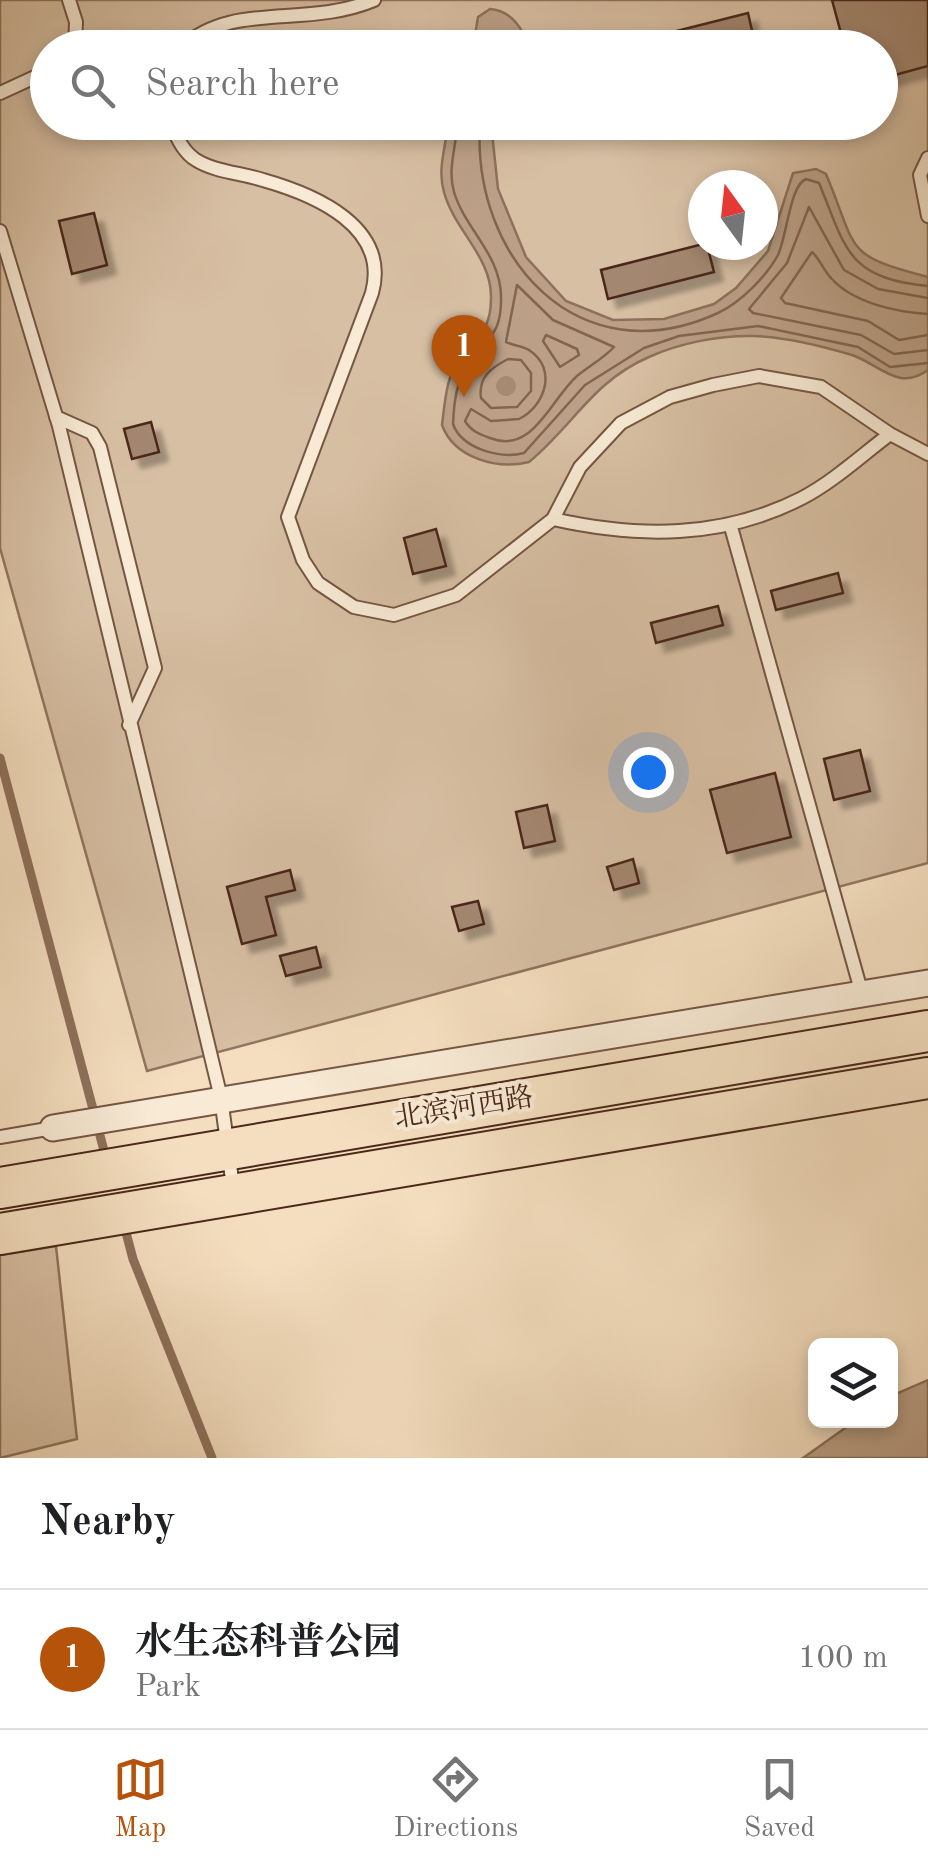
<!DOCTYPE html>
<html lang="en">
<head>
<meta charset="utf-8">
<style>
  :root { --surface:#fff; --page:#f6f6f6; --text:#202124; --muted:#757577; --line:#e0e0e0; --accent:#b45309 }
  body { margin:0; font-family:"Old Standard TT","Noto Serif SC",serif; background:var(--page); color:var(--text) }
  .controls { position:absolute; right:30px; bottom:30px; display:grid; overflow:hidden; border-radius:15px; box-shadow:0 5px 15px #0003 }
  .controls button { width:90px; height:90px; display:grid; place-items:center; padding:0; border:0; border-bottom:2px solid var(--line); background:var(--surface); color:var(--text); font:50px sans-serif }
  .compass { position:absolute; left:688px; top:170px; width:90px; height:90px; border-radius:50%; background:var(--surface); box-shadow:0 5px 15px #0003; rotate:345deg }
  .you { position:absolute; left:648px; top:772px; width:35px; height:35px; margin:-25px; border:8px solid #fff; border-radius:50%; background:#1a73e8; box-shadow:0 0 0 15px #1a73e833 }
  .badge { display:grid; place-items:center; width:65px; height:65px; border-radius:50%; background:var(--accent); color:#fff; font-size:32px; font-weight:700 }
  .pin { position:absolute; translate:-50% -82px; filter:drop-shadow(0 2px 5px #0008) }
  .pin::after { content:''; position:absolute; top:52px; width:35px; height:30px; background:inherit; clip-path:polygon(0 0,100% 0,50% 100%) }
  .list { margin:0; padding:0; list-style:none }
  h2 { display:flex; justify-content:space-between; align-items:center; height:130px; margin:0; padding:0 40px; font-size:42px }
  h2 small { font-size:32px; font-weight:400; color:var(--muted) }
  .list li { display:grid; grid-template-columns:65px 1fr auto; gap:30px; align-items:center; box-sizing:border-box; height:140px; padding:0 40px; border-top:2px solid var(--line) }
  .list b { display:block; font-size:38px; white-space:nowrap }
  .list p { margin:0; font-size:32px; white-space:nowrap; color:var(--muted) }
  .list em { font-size:32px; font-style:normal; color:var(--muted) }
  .icon { flex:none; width:55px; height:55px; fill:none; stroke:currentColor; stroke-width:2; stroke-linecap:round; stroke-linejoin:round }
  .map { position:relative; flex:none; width:928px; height:1458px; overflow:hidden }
  .search { position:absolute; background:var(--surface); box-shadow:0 5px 15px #0003; left:30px; right:30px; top:30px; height:110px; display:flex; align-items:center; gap:25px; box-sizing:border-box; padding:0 35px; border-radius:55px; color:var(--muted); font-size:38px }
  .sheet { height:270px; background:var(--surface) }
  nav { display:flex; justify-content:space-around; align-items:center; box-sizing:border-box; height:140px; border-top:2px solid var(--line); background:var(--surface); font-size:28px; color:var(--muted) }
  nav a { display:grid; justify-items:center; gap:5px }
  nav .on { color:var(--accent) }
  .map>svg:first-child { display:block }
  .green { fill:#d7bfa3; stroke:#91745e; stroke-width:2.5; fill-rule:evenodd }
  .water { fill:#bba087; stroke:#8e705b; stroke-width:2.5 }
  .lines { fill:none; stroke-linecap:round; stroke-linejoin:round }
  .shore { stroke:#836450; stroke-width:2.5 }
  .stream { stroke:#8e705b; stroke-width:9 }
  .building { fill:#a38770; stroke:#4b281a; stroke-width:2.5; filter:url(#shadow) }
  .lane-casing { stroke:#755643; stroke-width:16 }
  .street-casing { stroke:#755643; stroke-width:29 }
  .primary-casing { stroke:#4b281a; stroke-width:44 }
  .lane { stroke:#f8ead5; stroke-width:12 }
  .street { stroke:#f8ead5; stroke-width:25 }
  .primary { stroke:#f4debf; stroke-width:40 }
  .tree { fill:#a68a73 }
  .labels { text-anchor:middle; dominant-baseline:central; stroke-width:8; stroke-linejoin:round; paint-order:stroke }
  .street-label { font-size:28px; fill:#4b281a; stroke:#f8ead5 }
</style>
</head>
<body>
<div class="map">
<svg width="928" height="1458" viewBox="0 0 928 1458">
  <defs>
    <filter id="shadow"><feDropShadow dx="9" dy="9" stdDeviation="2.5" flood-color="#0004"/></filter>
  </defs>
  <rect width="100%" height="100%" fill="#f4debf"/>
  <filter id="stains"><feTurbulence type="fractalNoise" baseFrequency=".002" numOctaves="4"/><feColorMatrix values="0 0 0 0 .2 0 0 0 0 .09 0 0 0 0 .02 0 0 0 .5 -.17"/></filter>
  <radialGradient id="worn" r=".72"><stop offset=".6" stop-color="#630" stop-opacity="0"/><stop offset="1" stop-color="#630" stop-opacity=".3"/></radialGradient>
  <path class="green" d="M0,0H928V863L147,1071L0,548ZM48,48H880V122H48ZM703,185H763V245H703Z
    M56,1246L77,1439L0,1458V1255Z"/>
  <path class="water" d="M490,9C506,10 517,21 524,35L518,47H473L478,17Z
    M448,123H491L498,189L526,257L566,301L613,320L664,319L714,304L736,288L768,251L793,173L816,169L826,174C858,250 842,255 928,277V370C898,392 879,364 852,355C822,346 785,337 754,336C720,335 680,343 649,357C593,381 573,426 529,462C497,470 454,458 442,425C445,402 446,377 460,357C476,334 491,333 491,298C492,257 454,230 444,192C437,169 446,147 448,123Z
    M928,1380V1458H803L855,1421L890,1420L891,1396Z"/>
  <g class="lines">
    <path class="shore" d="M457,122C457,146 447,168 454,192C465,229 501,255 501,297C502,338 485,337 468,364C456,382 454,403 453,424C462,449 500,459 524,453L585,385L644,348L679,336L758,326L858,347L890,367L928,363
      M480,122C471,259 579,377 718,313C741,302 766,277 778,255C787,236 790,185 806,179L819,183C846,248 846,278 928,286
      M517,285L553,320L614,347C604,358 589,366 577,376C550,400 533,455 490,438C479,434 471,431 465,421L471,409L491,421L519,419C545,406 558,369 529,350C521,345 513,346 506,342Z
      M928,298L878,289L844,270L809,207L787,263L749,309L753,313L861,335L894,354L928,350
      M928,314C896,312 853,303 831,278C823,270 820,259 812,252L781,298L785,303L868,321L899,340L928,335
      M546,335L577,349L579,355L560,367L543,341Z
      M508,359L521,360L531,373V391L517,407L491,408L481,398C478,377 491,368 508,359Z"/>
    <path class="stream" d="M0,758L107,1162
      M124,1225L133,1259L212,1458"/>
  </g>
  <path class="building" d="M832,0H928V66L880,79V48H845Z
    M748,13L756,48H626L625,44Z
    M94,213L107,265L72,274L59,221Z
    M703,244L707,245L714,272L608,299L601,270Z
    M151,422L159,452L132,459L124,429Z
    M436,529L446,566L413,574L404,538Z
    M838,573L843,593L776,610L771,591Z
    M718,606L723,625L656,643L651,623Z
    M860,750L870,791L834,800L824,759Z
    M775,773L791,837L727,853L710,790Z
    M547,805L555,841L524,848L516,812Z
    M633,859L639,883L614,890L607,867Z
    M290,870L295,890L266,897L276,935L242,944L227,887Z
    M478,901L484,924L459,931L452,907Z
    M316,947L321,967L286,976L280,956Z"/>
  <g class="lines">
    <defs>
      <path id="lane" d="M69,0L76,22L75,48
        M181,48C234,0 304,29 374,0
        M0,93L48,71
        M171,122C176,137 183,152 196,160C215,172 242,173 263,180C316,195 390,227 372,293L288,517L303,560L318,583L354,607L394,615L456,595L553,519L580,467L621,423L670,397L713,385L759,376L821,387L890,434L928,454
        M928,158L920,175L928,216
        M0,231L59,426L221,1098L233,1187
        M56,417L92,433L100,447L155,668L129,725
        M553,519C638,538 722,539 802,498C833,482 862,455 890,434
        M731,527L862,994
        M0,1137L53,1128"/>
      <path id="street" d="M53,1128L928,983"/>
      <path id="primary" d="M0,1188L928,1031
        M0,1234L928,1078"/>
    </defs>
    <use href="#lane" class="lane-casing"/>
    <use href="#street" class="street-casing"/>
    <use href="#primary" class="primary-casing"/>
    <use href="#lane" class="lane"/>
    <use href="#street" class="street"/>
    <use href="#primary" class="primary"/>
  </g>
  <circle class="tree" cx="506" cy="386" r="10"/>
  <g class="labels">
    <g class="street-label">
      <text transform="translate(464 1109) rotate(-9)">北滨河西路</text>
    </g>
  </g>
  <rect width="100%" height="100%" filter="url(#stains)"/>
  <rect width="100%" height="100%" fill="url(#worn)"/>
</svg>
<div class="controls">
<button><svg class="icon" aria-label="layers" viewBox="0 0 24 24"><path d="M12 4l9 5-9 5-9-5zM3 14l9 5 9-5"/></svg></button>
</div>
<svg class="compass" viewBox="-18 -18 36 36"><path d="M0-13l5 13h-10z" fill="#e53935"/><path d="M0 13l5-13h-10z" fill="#757577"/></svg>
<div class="you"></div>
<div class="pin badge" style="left:464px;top:397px">1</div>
<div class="search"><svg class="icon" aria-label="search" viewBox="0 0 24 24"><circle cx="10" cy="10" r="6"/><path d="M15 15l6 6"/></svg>Search here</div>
</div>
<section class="sheet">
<h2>Nearby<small></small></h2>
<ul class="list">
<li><span class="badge">1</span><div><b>水生态科普公园</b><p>Park</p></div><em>100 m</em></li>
</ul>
</section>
<nav>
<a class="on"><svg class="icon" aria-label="map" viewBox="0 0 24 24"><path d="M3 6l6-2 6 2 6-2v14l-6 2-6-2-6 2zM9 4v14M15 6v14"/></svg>Map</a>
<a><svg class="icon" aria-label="directions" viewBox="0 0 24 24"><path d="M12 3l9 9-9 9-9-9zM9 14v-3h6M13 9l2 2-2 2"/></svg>Directions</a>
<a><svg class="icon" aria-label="saved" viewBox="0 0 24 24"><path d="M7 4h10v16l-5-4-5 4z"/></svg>Saved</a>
</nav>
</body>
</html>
